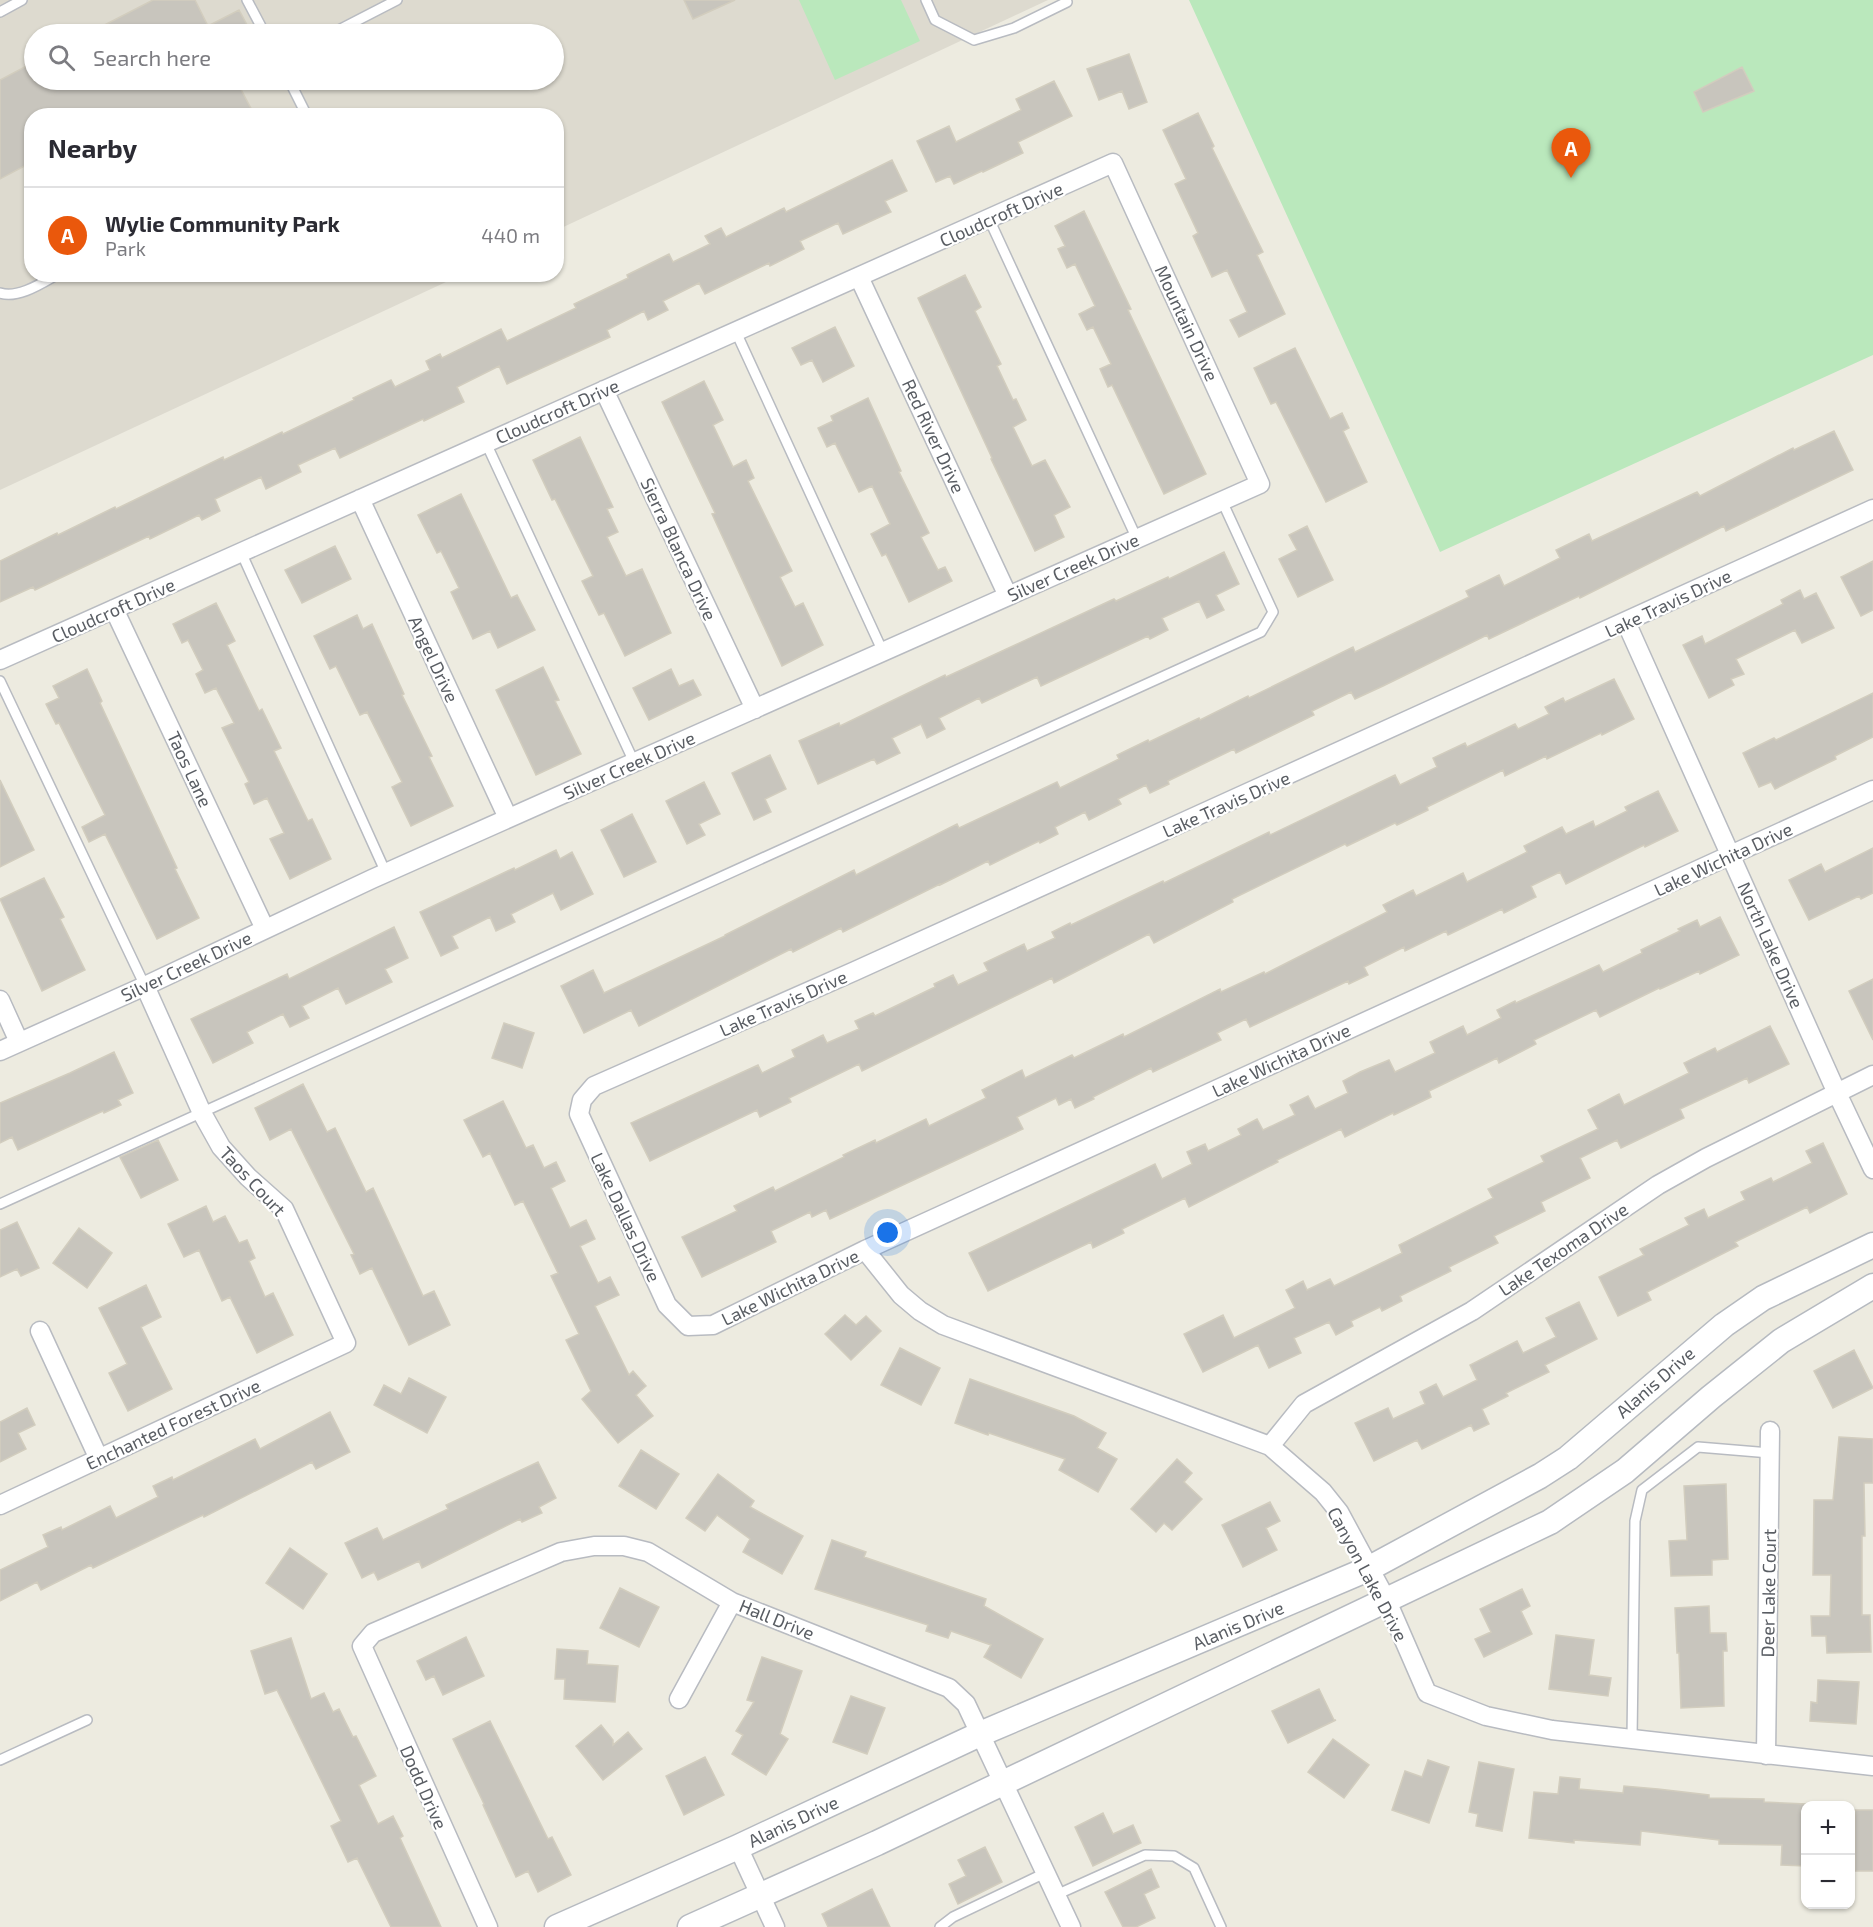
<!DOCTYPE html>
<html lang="en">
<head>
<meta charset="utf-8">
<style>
  :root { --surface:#fff; --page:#f2f2f3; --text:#2b2b33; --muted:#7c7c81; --line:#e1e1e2; --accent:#ea580c }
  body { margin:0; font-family:"Exo 2",sans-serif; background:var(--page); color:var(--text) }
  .controls { position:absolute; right:18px; bottom:18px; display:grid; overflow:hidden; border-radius:12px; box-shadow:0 2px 4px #0004 }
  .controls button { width:54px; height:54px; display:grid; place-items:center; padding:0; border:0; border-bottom:2px solid var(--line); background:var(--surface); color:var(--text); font:30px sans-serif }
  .you { position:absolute; left:888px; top:1233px; width:21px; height:21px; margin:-15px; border:4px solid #fff; border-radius:50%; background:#1a73e8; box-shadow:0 0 0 9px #1a73e833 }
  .badge { display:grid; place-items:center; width:39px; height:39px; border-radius:50%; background:var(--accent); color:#fff; font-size:20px; font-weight:700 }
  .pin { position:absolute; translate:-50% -50px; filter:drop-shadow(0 2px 3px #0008) }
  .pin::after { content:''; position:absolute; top:32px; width:21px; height:18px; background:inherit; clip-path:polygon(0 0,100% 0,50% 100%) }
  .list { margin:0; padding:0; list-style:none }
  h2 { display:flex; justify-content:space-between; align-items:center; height:78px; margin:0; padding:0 24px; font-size:26px }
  h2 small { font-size:20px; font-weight:400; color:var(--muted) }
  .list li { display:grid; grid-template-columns:39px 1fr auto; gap:18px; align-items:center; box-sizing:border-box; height:96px; padding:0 24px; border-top:2px solid var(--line) }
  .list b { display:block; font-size:22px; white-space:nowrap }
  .list p { margin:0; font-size:20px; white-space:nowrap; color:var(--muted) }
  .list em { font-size:20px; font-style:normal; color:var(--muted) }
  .icon { flex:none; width:33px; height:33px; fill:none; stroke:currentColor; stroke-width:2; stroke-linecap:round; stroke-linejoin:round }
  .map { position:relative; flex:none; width:1873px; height:1927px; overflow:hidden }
  .search { position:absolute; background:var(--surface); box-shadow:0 2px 4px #0004; left:24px; top:24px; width:540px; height:66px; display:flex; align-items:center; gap:15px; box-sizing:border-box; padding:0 21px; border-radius:33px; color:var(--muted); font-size:22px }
  .panel { position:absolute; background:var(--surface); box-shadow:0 2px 4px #0004; left:24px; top:108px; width:540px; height:174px; border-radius:24px }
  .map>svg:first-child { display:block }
  .education { fill:#dddacf; fill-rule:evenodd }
  .green { fill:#bae8bc }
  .building { fill:#c8c5bd; stroke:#d2cdbe; stroke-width:1.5 }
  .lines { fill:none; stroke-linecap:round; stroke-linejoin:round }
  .service-casing { stroke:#b8bbc1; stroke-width:12 }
  .minor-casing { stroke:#b8bbc1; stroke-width:21 }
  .secondary-casing { stroke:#b6bac0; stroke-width:27 }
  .service { stroke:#fff; stroke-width:9 }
  .minor { stroke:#fff; stroke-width:18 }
  .secondary { stroke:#fff; stroke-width:24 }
  .labels { text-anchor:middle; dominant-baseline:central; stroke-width:4.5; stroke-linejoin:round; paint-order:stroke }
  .street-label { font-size:18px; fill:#595d63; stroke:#fff }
</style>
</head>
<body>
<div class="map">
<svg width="1873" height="1927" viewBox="0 0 1873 1927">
  <rect width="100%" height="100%" fill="#edebe0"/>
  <path class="education" d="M0,0H1048L557,230L556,116H32V274L461,275L0,490ZM34,34H554V80H34Z"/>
  <path class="green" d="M799,0H901L920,41L835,80Z
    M1189,0H1873V355L1440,552Z"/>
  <path class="building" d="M153,0H195L208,26L239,10L252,34H87Z
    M684,0H735L693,19Z
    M1129,54L1147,102L1129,109L1122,91L1099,100L1087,69Z
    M34,62V80H236L255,116H32V162L0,179V80Z
    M1742,67L1754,91L1703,112L1694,92Z
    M1054,81L1072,116L1018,142L1023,153L983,172L982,171L954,184L950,176L936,182L917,141L949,126L956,142L1021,110L1016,99Z
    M1198,113L1214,146L1212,148L1263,252L1257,255L1285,314L1239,337L1230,320L1247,312L1227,270L1212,277L1193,236L1198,233L1175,184L1186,179L1163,130Z
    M892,160L907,191L885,201L891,212L843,234L838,223L800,241L804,249L770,266L769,263L705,294L699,283L663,301L668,310L648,320L644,311L607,330L610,337L507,384L499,366L457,387L464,402L424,421L423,419L340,458L335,448L298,465L301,472L266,489L261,477L215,499L220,511L202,520L199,515L150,539L149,536L35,590L33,587L0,602V561L57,533L58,535L115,507L116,509L223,457L224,460L282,432L283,434L354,400L353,398L391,380L395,387L430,370L426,361L440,354L442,358L501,329L507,341L576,308L574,304L628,278L627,275L669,254L673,262L710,244L705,236L721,228L726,237L784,208L786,212Z
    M1084,211L1131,309L1128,310L1206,474L1164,494L1112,385L1108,387L1100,369L1111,364L1093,327L1087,330L1079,314L1095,306L1075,264L1067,268L1058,249L1065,246L1055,226Z
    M965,275L981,307L975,311L1001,364L997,366L1013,400L1016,399L1026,420L1013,427L1032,466L1045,460L1070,507L1054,515L1064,537L1035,551L991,459L992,458L918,298Z
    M835,327L854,366L823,382L812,360L801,365L792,348Z
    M1295,348L1330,419L1342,413L1349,428L1343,431L1367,482L1326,502L1276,402L1271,404L1254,368Z
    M704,381L723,420L713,425L733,467L746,460L754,478L748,481L792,571L780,577L795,607L803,603L823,645L782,666L712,514L715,513L662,402Z
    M868,398L901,471L899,472L929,533L921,537L938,570L945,567L952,581L909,602L886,554L882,556L871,534L890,524L872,486L859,492L835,443L827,447L818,428L833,421L831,416Z
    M1834,431L1853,470L1726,531L1724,526L1580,598L1579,596L1489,639L1487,635L1383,686L1355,699L1351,692L1312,711L1314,715L1236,753L1234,749L1168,781L1169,784L1150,793L1146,785L1118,799L1121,804L1089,820L1085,812L1055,827L1058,834L1040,843L1039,841L990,865L988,861L940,885V884L843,932L841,928L793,952L791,949L639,1026L631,1010L584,1033L561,986L593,970L604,993L725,936V935L854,870L856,875L957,824L959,828L1057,782L1060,788L1119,759L1117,755L1148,740L1149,742L1199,718L1200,720L1248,696L1249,698L1353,647L1355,652L1469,597L1466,591L1499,575L1504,586L1560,558L1556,550L1589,534L1592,541L1697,492L1700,496L1793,448L1794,450Z
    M580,437L613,507L607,509L618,532L607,537L626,576L642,569L671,633L625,656L604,613L599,615L582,581L593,576L555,499L552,500L533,460Z
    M461,494L511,598L517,595L535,630L498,648L490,631L473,639L451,592L459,588L441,551L437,553L418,515Z
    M1307,526L1333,580L1298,597L1279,559L1297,550L1289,535Z
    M335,546L351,579L302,603L285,570Z
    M1224,552L1239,584L1216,595L1224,610L1207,618L1199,601L1162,618L1168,630L1150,639L1148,636L1041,686L1037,677L982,703L979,698L939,718L945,729L927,738L921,724L892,738L900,753L877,764L874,759L818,784L799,741L839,723L840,726L945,675L946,677L1114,599L1116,601L1168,577L1169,579Z
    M1873,561V610L1861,616L1841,577Z
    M1800,590L1804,599L1816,593L1834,628L1802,643L1795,630L1736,659L1744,674L1731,679L1734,685L1709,698L1683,645L1702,636L1705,644L1783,604L1781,600Z
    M216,603L235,641L227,645L259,711L262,709L281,748L274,751L308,821L312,819L331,859L290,879L270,839L284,833L267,798L254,804L245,784L249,782L222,728L234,723L216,688L205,693L196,674L203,670L188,640L182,643L173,624Z
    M357,615L363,629L372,624L404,694L402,695L432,756L429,757L453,806L411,826L392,787L402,782L367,712L360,715L336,666L330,669L314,636Z
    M543,667L559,700L555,701L581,754L536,775L496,690Z
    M87,669L102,701L100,703L177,868L175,869L199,918L157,939L105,834L89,842L82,827L105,815L59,723L56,724L46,704L59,698L53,686Z
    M671,669L679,686L693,680L701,695L649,720L633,688Z
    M1614,679L1634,719L1602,735L1601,733L1547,759L1546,756L1505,776L1503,770L1427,807L1428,810L1397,825L1395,823L1347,846L1345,844L1232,899L1233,902L1154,943L1149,934L1054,983L1052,978L862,1071L859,1064L789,1098L791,1102L760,1117L757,1110L650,1161L631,1123L758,1065L762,1073L795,1057L792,1050L823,1035L827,1043L859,1029L855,1021L873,1013L875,1016L935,987L934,984L953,975L958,985L988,971L984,963L1024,944L1027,951L1055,938L1052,932L1070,923L1071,925L1163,881L1164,883L1269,832L1270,835L1395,775L1400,785L1437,767L1433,758L1465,743L1467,747L1515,724L1518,729L1549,714L1545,707L1563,698L1565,702Z
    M1873,693V737L1835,756L1836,759L1775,789L1771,782L1759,787L1743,753L1774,738L1776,740Z
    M770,755L786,789L765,799L771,812L754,820L732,773Z
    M0,780L34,850L0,867Z
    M704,782L720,814L699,824L705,835L687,844L666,801Z
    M1658,791L1678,831L1645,847L1644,845L1566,884L1560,872L1531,886L1536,897L1504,913L1502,909L1448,935L1446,931L1405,951L1404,947L1364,967L1368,975L1349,984L1348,981L1250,1027L1246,1019L1217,1033L1221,1040L1153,1072L1151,1068L1093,1097L1094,1099L1075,1108L1071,1099L1059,1105L1056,1098L1017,1117L1023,1129L830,1219L826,1210L812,1217L810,1212L771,1231L776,1242L702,1277L682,1237L737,1211L734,1206L773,1187L775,1191L844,1157L843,1155L875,1140L876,1143L926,1119L929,1126L986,1098L982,1090L1022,1070L1025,1078L1072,1055L1074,1058L1123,1034L1124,1037L1220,989L1221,992L1264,972L1265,974L1387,912L1383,905L1413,890L1416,896L1463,873L1467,882L1527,852L1524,846L1562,827L1566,834L1593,821L1595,827L1627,811L1625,807Z
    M632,814L656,862L624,877L601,830Z
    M1873,848V893L1861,899L1859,896L1809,920L1789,880L1821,864L1825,872Z
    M556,850L560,859L572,852L593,894L561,910L553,893L511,914L515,922L496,931L490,917L452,936L458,948L441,956L420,912L514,868L515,870Z
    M44,878L64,917L60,919L85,970L42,991L0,899Z
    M1720,917L1739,955L1700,974L1699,971L1660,989L1659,988L1600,1017L1596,1010L1534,1040L1536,1044L1499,1063L1497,1058L1429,1091L1431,1097L1394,1115L1393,1113L1345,1137L1341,1129L1277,1160L1278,1162L1189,1207L1185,1198L1122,1229L1124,1233L1093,1248L1091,1242L988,1291L969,1253L1155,1164L1162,1179L1192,1164L1187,1152L1205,1144L1208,1151L1241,1135L1238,1129L1257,1119L1263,1130L1295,1115L1290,1105L1308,1096L1315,1109L1348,1093L1343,1081L1360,1072L1389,1060L1395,1072L1435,1053L1430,1042L1463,1026L1467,1035L1501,1018L1497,1010L1515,1001L1516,1003L1599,965L1603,972L1642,953L1641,950L1680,931L1678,929L1697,920L1700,927Z
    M394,927L408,958L385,969L392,982L346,1004L338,988L302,1006L309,1018L290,1027L283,1014L247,1032L253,1043L213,1063L191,1019L287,974L289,979Z
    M1873,979V1040L1849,991Z
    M504,1023L534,1033L522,1068L492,1058Z
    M1770,1026L1789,1064L1749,1083L1747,1078L1680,1109L1684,1118L1621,1148L1617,1140L1580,1158L1590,1178L1541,1202L1545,1211L1494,1236L1498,1243L1449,1267L1451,1271L1400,1296L1402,1301L1382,1311L1380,1307L1351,1321L1353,1326L1336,1335L1329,1322L1294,1338L1301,1353L1269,1368L1258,1345L1203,1372L1184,1334L1223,1315L1234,1338L1295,1308L1286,1290L1303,1281L1307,1290L1330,1279L1334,1286L1402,1253L1399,1245L1493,1198L1488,1189L1544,1162L1541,1156L1598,1129L1588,1110L1619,1094L1624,1105L1689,1073L1684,1063L1715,1048L1717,1052Z
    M114,1052L133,1093L118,1100L121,1105L104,1113L103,1111L18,1150L12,1137L0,1143V1103L70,1073Z
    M303,1084L327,1132L335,1128L366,1192L373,1188L423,1296L434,1291L450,1325L409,1345L372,1268L360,1274L351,1255L354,1254L291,1129L270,1140L255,1108Z
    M503,1101L526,1148L533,1145L544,1168L556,1162L565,1181L551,1188L570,1228L586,1220L595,1239L580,1246L598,1283L610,1277L619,1295L595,1306L629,1375L633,1371L646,1386L636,1395L653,1416L618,1443L582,1399L591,1391L566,1340L579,1334L551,1276L558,1273L523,1201L515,1205L490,1153L483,1157L464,1120Z
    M158,1140L178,1180L141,1198L120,1157Z
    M1823,1143L1847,1194L1810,1213L1807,1207L1735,1242L1738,1246L1647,1292L1651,1300L1618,1316L1599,1277L1644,1255L1640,1249L1689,1225L1685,1218L1704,1209L1708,1218L1745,1200L1741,1192L1771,1178L1773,1182L1812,1163L1806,1151Z
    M206,1206L213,1222L225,1216L239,1243L247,1240L255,1258L249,1261L265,1297L273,1293L293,1335L257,1353L230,1297L222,1301L199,1250L184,1257L168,1224Z
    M17,1222L39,1268L21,1276L17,1269L0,1277V1230Z
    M79,1228L112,1253L87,1288L53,1263Z
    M146,1285L161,1317L141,1327L172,1389L128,1411L109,1373L127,1364L99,1308Z
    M1579,1302L1597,1339L1545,1365L1549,1372L1506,1393L1508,1396L1482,1409L1489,1424L1474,1431L1471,1425L1422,1449L1417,1440L1374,1461L1355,1423L1388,1408L1393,1419L1425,1404L1420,1392L1436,1384L1443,1397L1477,1380L1470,1365L1517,1341L1523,1353L1556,1337L1546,1318Z
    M845,1315L856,1325L866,1316L881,1331L851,1360L825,1334Z
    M900,1348L940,1368L921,1405L881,1385Z
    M1854,1350L1873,1388L1833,1408L1814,1371Z
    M409,1378L446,1397L427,1433L374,1405L384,1385L401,1394Z
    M970,1379L1074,1416L1106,1433L1097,1448L1117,1459L1098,1492L1059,1470L1065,1459L989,1433L988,1435L955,1423Z
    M27,1408L35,1425L18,1433L26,1449L0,1462V1422Z
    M330,1412L350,1452L316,1469L312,1462L204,1517L203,1515L93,1568L91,1565L41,1590L37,1582L0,1601V1570L48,1547L43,1535L61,1527L62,1530L110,1506L116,1518L158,1497L153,1486L172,1477L173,1480L255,1439L260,1449Z
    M1839,1437L1873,1439V1483H1864L1865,1536H1862V1615H1870L1871,1652L1827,1653L1826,1636H1812L1811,1616H1830L1831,1575H1813L1814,1500H1833Z
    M641,1450L679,1474L656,1509L619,1486Z
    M1177,1459L1192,1473L1184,1482L1202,1499L1172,1530L1164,1523L1156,1532L1131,1509Z
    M538,1462L556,1498L539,1507L542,1513L522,1522L520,1519L422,1568L419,1561L378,1580L374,1572L362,1578L345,1543L377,1528L383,1540L448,1509L446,1505Z
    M718,1474L754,1501L750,1507L803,1536L782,1574L743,1552L750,1539L717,1515L705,1531L686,1518Z
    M1726,1484L1728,1559L1712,1560V1575L1671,1576L1669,1541L1687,1540L1684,1486Z
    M1270,1502L1280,1521L1266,1528L1277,1550L1243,1567L1222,1525Z
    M832,1540L866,1552L864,1557L986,1599L984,1606L1043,1639L1021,1678L984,1657L991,1645L951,1631L948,1638L926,1631L928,1625L815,1589Z
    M290,1548L327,1574L303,1609L266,1583Z
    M620,1588L659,1607L639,1647L600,1628Z
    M1522,1589L1530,1606L1521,1611L1532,1634L1484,1657L1475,1639L1491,1632L1480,1609Z
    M1709,1606L1710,1633H1726L1727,1651H1723L1724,1706L1681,1708L1679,1653H1677L1675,1608Z
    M1556,1635L1594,1640L1589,1675L1611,1678L1608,1696L1549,1689Z
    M466,1637L484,1676L443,1695L434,1676L426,1680L417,1661Z
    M291,1638L311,1699L324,1693L333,1712L339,1709L353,1737L356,1736L376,1776L359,1785L378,1824L393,1816L403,1836L400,1838L441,1927H391L357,1858L348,1862L331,1826L341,1821L277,1690L265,1694L251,1651Z
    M557,1649L588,1651L587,1664L618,1666L615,1702L564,1699L565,1679H555Z
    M762,1657L802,1671L780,1734L788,1739L766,1775L732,1754L743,1735L736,1731L754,1702L747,1700Z
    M1818,1680L1859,1682L1856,1724L1810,1721L1811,1702L1817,1703Z
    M1319,1689L1334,1720H1336L1288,1743L1272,1711Z
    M851,1696L885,1708L867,1754L833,1742Z
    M490,1721L548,1839L552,1837L571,1875L538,1892L528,1871L516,1877L483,1805L484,1804L453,1739Z
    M601,1725L613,1740V1745L628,1732L642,1749L603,1780L576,1746Z
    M1333,1739L1369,1765L1344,1798L1308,1772Z
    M705,1757L724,1795L684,1815L666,1776Z
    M1428,1760L1449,1767L1429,1823L1392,1810L1405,1771L1422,1777Z
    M1479,1762L1514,1769L1502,1831L1476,1826L1478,1814L1469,1812Z
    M1560,1777L1580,1779L1579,1789L1623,1793L1624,1786L1658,1789L1709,1795V1798L1764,1799V1802L1806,1804V1866L1781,1865L1782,1845L1719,1844V1840L1641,1831L1640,1845L1574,1840V1843L1529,1838L1534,1792L1558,1794Z
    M1855,1810H1873V1871H1855Z
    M1103,1813L1113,1834L1133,1825L1141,1843L1093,1866L1075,1827Z
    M985,1847L1002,1882L958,1904L949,1884L966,1876L958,1860Z
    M1151,1869L1159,1887L1144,1894L1155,1918L1136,1927H1123L1105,1892Z
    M872,1889L890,1927H828L822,1914Z"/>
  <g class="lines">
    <defs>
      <path id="service" d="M247,0L265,34
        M926,0L935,20L974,40L1014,28L1067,2L1066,0
        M0,12L22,0
        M331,34L397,0
        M289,80L307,116
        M989,219L1137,539
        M0,293C18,299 42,283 58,274
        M736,332L883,652
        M486,443L634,762
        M241,552L386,873
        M0,681L145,986
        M0,1204L1261,632L1273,612L1222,501
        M1632,1739L1635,1521L1642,1490L1698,1447L1770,1453
        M0,1760L87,1720
        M1056,1895L1145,1855L1174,1856L1194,1868L1221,1927
        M940,1927L953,1917L1045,1873"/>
      <path id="minor" d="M859,277L1008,596
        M604,390L755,709
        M360,499L508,818
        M1873,509L855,971L594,1086L582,1100L579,1114L667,1305L688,1326L713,1325L865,1250L1873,790
        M114,609L265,929
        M1626,622L1836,1091L1873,1169
        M0,660L1113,163L1260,484L372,879L145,986L0,1051
        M0,1000L19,1042
        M865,1250L901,1295L920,1311L943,1325L1270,1446L1323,1492L1339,1512L1387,1601L1427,1693L1486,1716L1552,1730L1873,1766
        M40,1331L99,1459
        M1270,1446L1304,1404L1472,1311L1658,1185L1706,1158L1873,1075
        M0,1505L346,1343L284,1209L248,1177L221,1147L202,1113L145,986
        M679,1699L732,1602
        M1766,1755L1770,1431
        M738,1847L775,1927
        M488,1927L362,1646L373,1633L561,1552L594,1546H624L648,1552L732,1602L949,1688L966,1704L1071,1927"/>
      <path id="secondary" d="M557,1927L738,1847L980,1734L1368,1569L1540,1476L1568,1458L1724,1325L1763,1298L1873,1245
        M690,1927L877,1843L1550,1522L1625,1471L1711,1397L1781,1341L1873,1286"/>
    </defs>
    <use href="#service" class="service-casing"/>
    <use href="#minor" class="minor-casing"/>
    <use href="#secondary" class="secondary-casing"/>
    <use href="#service" class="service"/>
    <use href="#minor" class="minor"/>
    <use href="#secondary" class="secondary"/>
  </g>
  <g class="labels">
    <g class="street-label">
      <text transform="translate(1001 214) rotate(-24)">Cloudcroft Drive</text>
      <text transform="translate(1187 323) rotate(65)">Mountain Drive</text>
      <text transform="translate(557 411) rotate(-24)">Cloudcroft Drive</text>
      <text transform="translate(934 436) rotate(65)">Red River Drive</text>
      <text transform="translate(679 549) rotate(65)">Sierra Blanca Drive</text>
      <text transform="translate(1073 567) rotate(-24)">Silver Creek Drive</text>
      <text transform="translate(1668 603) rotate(-25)">Lake Travis Drive</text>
      <text transform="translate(113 610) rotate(-24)">Cloudcroft Drive</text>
      <text transform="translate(434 659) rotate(65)">Angel Drive</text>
      <text transform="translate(629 765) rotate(-24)">Silver Creek Drive</text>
      <text transform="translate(190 769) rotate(65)">Taos Lane</text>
      <text transform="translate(1226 804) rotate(-24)">Lake Travis Drive</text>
      <text transform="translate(1723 859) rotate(-25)">Lake Wichita Drive</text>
      <text transform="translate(1771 945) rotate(66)">North Lake Drive</text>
      <text transform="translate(186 966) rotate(-25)">Silver Creek Drive</text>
      <text transform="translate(783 1003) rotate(-24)">Lake Travis Drive</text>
      <text transform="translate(1281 1060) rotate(-25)">Lake Wichita Drive</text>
      <text transform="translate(253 1181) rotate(47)">Taos Court</text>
      <text transform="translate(626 1217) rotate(65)">Lake Dallas Drive</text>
      <text transform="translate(1563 1249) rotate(-34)">Lake Texoma Drive</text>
      <text transform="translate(790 1287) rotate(-26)">Lake Wichita Drive</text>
      <text transform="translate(1655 1382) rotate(-41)">Alanis Drive</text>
      <text transform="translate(173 1424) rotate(-25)">Enchanted Forest Drive</text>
      <text transform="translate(1368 1574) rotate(62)">Canyon Lake Drive</text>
      <text transform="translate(1768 1593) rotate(-89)">Deer Lake Court</text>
      <text transform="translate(777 1619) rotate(22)">Hall Drive</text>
      <text transform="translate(1238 1625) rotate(-23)">Alanis Drive</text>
      <text transform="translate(424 1787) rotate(66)">Dodd Drive</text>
      <text transform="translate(793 1821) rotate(-25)">Alanis Drive</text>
    </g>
  </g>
</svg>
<div class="controls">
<button>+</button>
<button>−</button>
</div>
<div class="you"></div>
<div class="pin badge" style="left:1571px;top:178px">A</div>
<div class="search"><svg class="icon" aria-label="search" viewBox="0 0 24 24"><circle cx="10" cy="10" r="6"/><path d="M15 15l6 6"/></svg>Search here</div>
<section class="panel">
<h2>Nearby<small></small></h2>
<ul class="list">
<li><span class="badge">A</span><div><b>Wylie Community Park</b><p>Park</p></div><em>440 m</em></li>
</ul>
</section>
</div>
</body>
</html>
